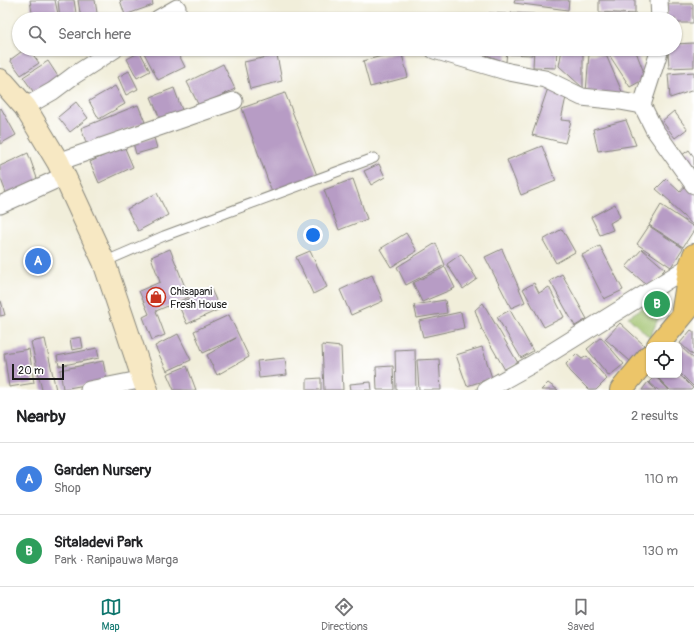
<!DOCTYPE html>
<html lang="en">
<head>
<meta charset="utf-8">
<style>
  :root { --surface:#fff; --page:#f2f2f2; --text:#202124; --muted:#757577; --line:#e0e0e0; --accent:#0f766e }
  body { margin:0; font-family:Pangolin,sans-serif; background:var(--page); color:var(--text) }
  .controls { position:absolute; right:12px; bottom:12px; display:grid; overflow:hidden; border-radius:8px; box-shadow:0 1px 3px #0004 }
  .controls button { width:36px; height:36px; display:grid; place-items:center; padding:0; border:0; border-bottom:1px solid var(--line); background:var(--surface); color:var(--text); font:20px sans-serif }
  .scale { position:absolute; left:12px; bottom:10px; width:52px; box-sizing:border-box; padding-left:4px; border:2px solid #1c1c1c; border-top:0; font-size:11px; line-height:14px; white-space:nowrap; color:#1c1c1c; -webkit-text-stroke:3px #fff; paint-order:stroke }
  .you { position:absolute; left:313px; top:235px; width:14px; height:14px; margin:-10px; border:3px solid #fff; border-radius:50%; background:#1a73e8; box-shadow:0 0 0 6px #1a73e833 }
  .badge { display:grid; place-items:center; width:26px; height:26px; border-radius:50%; background:var(--accent); color:#fff; font-size:13px; font-weight:700 }
  .pin { position:absolute; translate:-50% -50%; border:2px solid #fff; box-shadow:0 1px 4px #0006 }
  .list { margin:0; padding:0; list-style:none }
  h2 { display:flex; justify-content:space-between; align-items:center; height:52px; margin:0; padding:0 16px; font-size:17px }
  h2 small { font-size:13px; font-weight:400; color:var(--muted) }
  .list li { display:grid; grid-template-columns:26px 1fr auto; gap:12px; align-items:center; box-sizing:border-box; height:72px; padding:0 16px; border-top:1px solid var(--line) }
  .list b { display:block; font-size:15px; white-space:nowrap }
  .list p { margin:0; font-size:13px; white-space:nowrap; color:var(--muted) }
  .list em { font-size:13px; font-style:normal; color:var(--muted) }
  .icon { flex:none; width:22px; height:22px; fill:none; stroke:currentColor; stroke-width:2; stroke-linecap:round; stroke-linejoin:round }
  .map { position:relative; flex:none; width:694px; height:390px; overflow:hidden }
  .search { position:absolute; background:var(--surface); box-shadow:0 1px 3px #0004; left:12px; right:12px; top:12px; height:44px; display:flex; align-items:center; gap:10px; box-sizing:border-box; padding:0 14px; border-radius:22px; color:var(--muted); font-size:15px }
  .sheet { height:196px; background:var(--surface) }
  nav { display:flex; justify-content:space-around; align-items:center; box-sizing:border-box; height:56px; border-top:1px solid var(--line); background:var(--surface); font-size:11px; color:var(--muted) }
  nav a { display:grid; justify-items:center; gap:2px }
  nav .on { color:var(--accent) }
  .map>svg:first-child { display:block }
  .green { fill:#9ec06a; stroke:#5d6e43 }
  .building { fill:#b79cc5 }
  .lines { fill:none; stroke-linecap:round; stroke-linejoin:round }
  .lane-casing { stroke:#86857b; stroke-width:11 }
  .street-casing { stroke:#86857b; stroke-width:19 }
  .secondary-casing { stroke:#86857b; stroke-width:24 }
  .primary-casing { stroke:#86857b; stroke-width:24 }
  .lane { stroke:#fff; stroke-width:9 }
  .street { stroke:#fff; stroke-width:17 }
  .secondary { stroke:#f7e8c3; stroke-width:22 }
  .primary { stroke:#ecc569; stroke-width:22 }
  .labels { text-anchor:middle; dominant-baseline:central; stroke-width:4; stroke-linejoin:round; paint-order:stroke }
  .poi-label { font-size:11px; fill:#1c1c1c; stroke:#fff; text-anchor:start }
</style>
</head>
<body>
<div class="map">
<svg width="694" height="390" viewBox="0 0 694 390">
  <rect width="100%" height="100%" fill="#fff"/>
  <filter id="ink" filterUnits="userSpaceOnUse"><feTurbulence type="fractalNoise" baseFrequency=".025" numOctaves="2"/><feDisplacementMap in="SourceGraphic" scale="8" xChannelSelector="R" yChannelSelector="G"/><feConvolveMatrix kernelMatrix="1 2 1 2 8 2 1 2 1" color-interpolation-filters="sRGB"/></filter>
  <filter id="wash" filterUnits="userSpaceOnUse"><feTurbulence type="fractalNoise" baseFrequency=".012" numOctaves="4" result="noise"/><feDisplacementMap in="SourceGraphic" scale="16" xChannelSelector="R" yChannelSelector="G"/><feGaussianBlur stdDeviation="0.9" result="paint"/><feColorMatrix in="noise" values="0 0 0 0 0 0 0 0 0 0 0 0 0 0 0 0 0 1.4 0 .05"/><feComposite in="paint" operator="in"/></filter>
  <g filter="url(#wash)">
    <rect width="100%" height="100%" fill="#f1eeda"/>
    <path class="green" d="M670,290L650,338L628,317Z"/>
    <g id="blocks">
      <path class="building" d="M30,0H55L59,19H33Z
        M58,0H74L77,19H60Z
        M78,0H95L98,19H81Z
        M120,0H152L153,5L125,15Z
        M515,0H569L568,10L514,3Z
        M599,0H635V14L599,12Z
        M667,4H693V23H675V19H667Z
        M489,13L507,14V19H489Z
        M511,13L534,14V19H511Z
        M599,14L634,16V19H599Z
        M694,43V67L669,68L668,49H675V44Z
        M25,49H29L39,63L21,75L10,60Z
        M142,49H176L185,67L158,80Z
        M486,49H507L506,62L486,55Z
        M510,49H532V55L510,54Z
        M534,49H557L556,68L533,67Z
        M562,49H583V88L559,66Z
        M609,49H635L646,78L630,87L606,50Z
        M401,51L408,77L370,87L363,61Z
        M140,52L150,71L137,78L127,59Z
        M589,54L606,55L623,94L586,92Z
        M277,55L282,81L250,89L244,62Z
        M48,61L59,78L35,94L23,77Z
        M223,64L235,89L199,106L187,82Z
        M129,71L138,89L126,95L118,77Z
        M694,72V90L670,98L668,74Z
        M115,86L125,104L99,119L89,101Z
        M174,88L182,110L160,119L151,97Z
        M548,88L566,97L561,120L571,121L565,143L532,135Z
        M285,93L318,178L272,192L242,108Z
        M76,102L88,118L70,132L58,117Z
        M138,105L145,122L87,145L81,128Z
        M1,108L16,135L0,144V109Z
        M674,111L687,129L675,138L662,121Z
        M626,120L636,145L598,151L593,129Z
        M154,138L157,148L136,154L133,143Z
        M124,146L133,167L99,183L90,162Z
        M542,146L556,181L521,195L507,160Z
        M689,150L694,157V174L678,158Z
        M28,153L38,181L7,195L0,177V166Z
        M379,164L385,177L371,185L364,171Z
        M353,179L367,219L339,230L324,190Z
        M666,179L680,192L686,185L694,192V226L670,204L671,202L656,189Z
        M157,193L168,215L138,231L127,209Z
        M615,204L620,217L610,223L613,230L600,235L591,217Z
        M661,205L694,227V230L683,247L649,225Z
        M649,226L683,248L671,267L637,244Z
        M562,229L575,252L556,263L543,240Z
        M406,233L417,251L391,267L380,249Z
        M436,243L445,265L406,285L397,267Z
        M600,246L623,290L604,299L582,255Z
        M170,249L189,297L156,311L165,335L152,340L143,317L149,314L139,291L160,282L151,257Z
        M502,249L525,302L511,308L485,257Z
        M642,249L665,269L649,287L626,267Z
        M310,251L327,287L313,294L296,257Z
        M461,254L477,279L463,289L447,264Z
        M445,267L455,288L422,302L413,283Z
        M562,274L587,319L575,326L550,281Z
        M372,275L383,301L351,315L340,290Z
        M534,283L539,293L549,287L564,317L544,327L523,289Z
        M211,289L220,309L187,324L178,304Z
        M445,300L447,313L417,318L414,305Z
        M0,301H1L5,315L0,316Z
        M483,303L518,363L505,370L482,330L475,310Z
        M510,310L533,351L521,358L497,317Z
        M461,312L464,328L423,337L419,321Z
        M229,315L249,357L217,375L207,355L236,338L203,353L194,331Z
        M620,323L644,345L630,361L605,339Z
        M691,330L694,332V356L680,343Z
        M178,334L191,360L167,371L155,346Z
        M81,337L83,348L72,350L70,339Z
        M601,337L624,364L609,376L587,349Z
        M45,339L56,390H42L31,342Z
        M322,345L341,347L343,390H324Z
        M680,346L694,359V387L679,372V347Z
        M482,347L492,378L467,386L456,355Z
        M97,348L99,358L59,366L57,356Z
        M29,349L34,383L9,387L4,353Z
        M415,349L416,390H396L395,350Z
        M576,354L582,359L587,356L607,379L596,390H589L570,371L566,364Z
        M285,358L287,375L259,378L257,361Z
        M439,359L441,390H419L417,360Z
        M103,361L107,381L63,389L60,370Z
        M187,366L196,390H174L167,374Z
        M393,366L394,390H377L376,367Z
        M656,375H680L693,388L691,390H670L656,376Z
        M655,376L669,390H658L649,382Z
        M321,378V390H307V379Z
        M371,382L372,390H351L350,384Z
        M648,382L656,390H642Z
        M548,383L558,390H541Z"/>
    </g>
  </g>
  <g filter="url(#ink)">
    <use href="#blocks" fill-opacity="0" stroke="#86857b" stroke-width="1"/>
    <g class="lines">
      <defs>
        <path id="lane" d="M104,262L164,236L374,158"/>
        <path id="street" d="M659,0L660,19
          M158,19L177,8
          M434,50L509,72L545,79L582,97L620,101L642,105L654,129L694,185
          M642,105L660,49
          M25,107L53,91L73,76L115,49
          M58,162L234,101
          M0,205L64,176
          M89,390L144,379
          M486,390L536,362L690,266"/>
        <path id="secondary" d="M0,80L4,83L25,107L58,162L104,262L147,390"/>
        <path id="primary" d="M682,315L690,266L694,255
          M658,345L691,305
          M621,390L649,356"/>
      </defs>
      <use href="#lane" class="lane-casing"/>
      <use href="#street" class="street-casing"/>
      <use href="#secondary" class="secondary-casing"/>
      <use href="#primary" class="primary-casing"/>
      <use href="#lane" class="lane"/>
      <use href="#street" class="street"/>
      <use href="#secondary" class="secondary"/>
      <use href="#primary" class="primary"/>
    </g>
  </g>
  <defs>
    <symbol id="shop-ring" viewBox="-11 -11 22 22"><circle r="9.5" fill="#fff" stroke="#c8321e" stroke-width="1.5"/><path d="M-5-2.5h2.3a2.7 3.5 0 0 1 5.4 0H5L5.5 6h-11ZM-1.5-2.5h3a1.5 2.3 0 0 0-3 0Z" fill="#c8321e"/></symbol>
  </defs>
  <g fill-rule="evenodd">
    <use href="#shop-ring" x="145" y="286" width="22" height="22"/>
  </g>
  <g class="labels">
    <g class="poi-label">
      <text x="170" y="291">Chisapani<tspan x="170" dy="13">Fresh House</tspan></text>
    </g>
  </g>
</svg>
<div class="controls">
<button><svg class="icon" aria-label="locate" viewBox="0 0 24 24"><circle cx="12" cy="12" r="6"/><path d="M12 2v4M12 18v4M2 12h4M18 12h4"/></svg></button>
</div>
<div class="scale">20 m</div>
<div class="you"></div>
<div class="pin badge" style="left:38px;top:261px;background:#3f7fe0">A</div>
<div class="pin badge" style="left:657px;top:304px;background:#2e9e5b">B</div>
<div class="search"><svg class="icon" aria-label="search" viewBox="0 0 24 24"><circle cx="10" cy="10" r="6"/><path d="M15 15l6 6"/></svg>Search here</div>
</div>
<section class="sheet">
<h2>Nearby<small>2 results</small></h2>
<ul class="list">
<li><span class="badge" style="background:#3f7fe0">A</span><div><b>Garden Nursery</b><p>Shop</p></div><em>110 m</em></li>
<li><span class="badge" style="background:#2e9e5b">B</span><div><b>Sitaladevi Park</b><p>Park · Ranipauwa Marga</p></div><em>130 m</em></li>
</ul>
</section>
<nav>
<a class="on"><svg class="icon" aria-label="map" viewBox="0 0 24 24"><path d="M3 6l6-2 6 2 6-2v14l-6 2-6-2-6 2zM9 4v14M15 6v14"/></svg>Map</a>
<a><svg class="icon" aria-label="directions" viewBox="0 0 24 24"><path d="M12 3l9 9-9 9-9-9zM9 14v-3h6M13 9l2 2-2 2"/></svg>Directions</a>
<a><svg class="icon" aria-label="saved" viewBox="0 0 24 24"><path d="M7 4h10v16l-5-4-5 4z"/></svg>Saved</a>
</nav>
</body>
</html>
